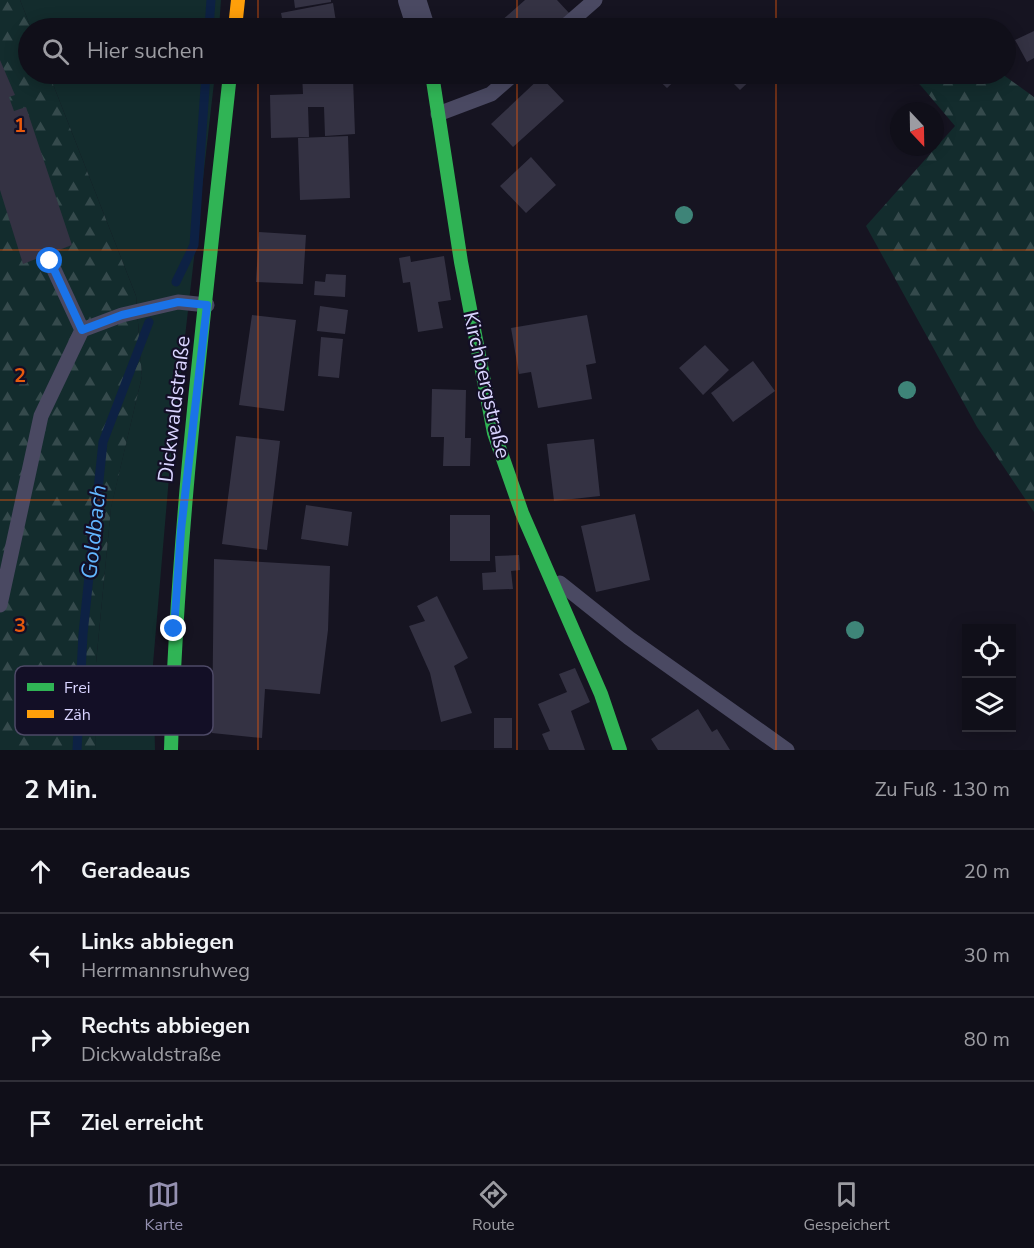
<!DOCTYPE html>
<html lang="de">
<head>
<meta charset="utf-8">
<style>
  :root { --surface:#100f19; --page:#191822; --text:#f1f3f6; --muted:#9c9ca2; --line:#302f38; --accent:#9591b1 }
  body { margin:0; font-family:"Nunito Sans",sans-serif; background:var(--page); color:var(--text) }
  .controls { position:absolute; right:18px; bottom:18px; display:grid; overflow:hidden; border-radius:0px; box-shadow:0 3px 15px #0003 }
  .controls button { width:54px; height:54px; display:grid; place-items:center; padding:0; border:0; border-bottom:2px solid var(--line); background:var(--surface); color:var(--text); font:30px sans-serif }
  .compass { position:absolute; left:890px; top:102px; width:54px; height:54px; border-radius:50%; background:var(--surface); box-shadow:0 3px 15px #0003; rotate:158deg }
  .stop { position:absolute; width:18px; height:18px; margin:-14px; border:4px solid #1a73e8; border-radius:50%; background:#fff }
  .stop.end { background:#1a73e8; border-color:#fff; box-shadow:0 2px 6px #0008 }
  .list { margin:0; padding:0; list-style:none }
  h2 { display:flex; justify-content:space-between; align-items:center; height:78px; margin:0; padding:0 24px; font-size:26px }
  h2 small { font-size:20px; font-weight:400; color:var(--muted) }
  .list li { display:grid; grid-template-columns:39px 1fr auto; gap:18px; align-items:center; box-sizing:border-box; height:84px; padding:0 24px; border-top:2px solid var(--line) }
  .list b { display:block; font-size:22px; white-space:nowrap }
  .list p { margin:0; font-size:20px; white-space:nowrap; color:var(--muted) }
  .list em { font-size:20px; font-style:normal; color:var(--muted) }
  .icon { flex:none; width:33px; height:33px; fill:none; stroke:currentColor; stroke-width:2; stroke-linecap:round; stroke-linejoin:round }
  .map { position:relative; flex:none; width:1034px; height:750px; overflow:hidden }
  .search { position:absolute; background:var(--surface); box-shadow:0 3px 15px #0003; left:18px; right:18px; top:18px; height:66px; display:flex; align-items:center; gap:15px; box-sizing:border-box; padding:0 21px; border-radius:33px; color:var(--muted); font-size:22px }
  .sheet { height:414px; background:var(--surface) }
  nav { display:flex; justify-content:space-around; align-items:center; box-sizing:border-box; height:84px; border-top:2px solid var(--line); background:var(--surface); font-size:16px; color:var(--muted) }
  nav a { display:grid; justify-items:center; gap:3px }
  nav .on { color:var(--accent) }
  .map>svg:first-child { display:block }
  .grass { fill:#132c2d }
  .forest { fill:url(#forest-firs) }
  .lines { fill:none; stroke-linecap:round; stroke-linejoin:round }
  .stream { stroke:#0d2144; stroke-width:9 }
  .building { fill:#343243 }
  .path { stroke:#44505f; stroke-width:4; stroke-dasharray:3 4.5; stroke-linecap:butt }
  .lane { stroke:#4a4962; stroke-width:15 }
  .street { stroke:#4a4962; stroke-width:28 }
  .fast { stroke:#30b455; stroke-width:14 }
  .slow { stroke:#ff9f0a; stroke-width:14 }
  .tree { fill:#3e8478 }
  .route { stroke:#1a73e8; stroke-width:8 }
  .grid { fill:none; stroke:#e8590c; stroke-width:1.5; stroke-opacity:0.55 }
  .labels { text-anchor:middle; dominant-baseline:central; stroke-width:4.5; stroke-linejoin:round; paint-order:stroke }
  .street-label { font-size:21px; fill:#d9d4ff; stroke:#130f26 }
  .water-label { font-size:22px; font-style:italic; fill:#62b6ff; stroke:#130f26 }
  .key { fill:#130f26; stroke:#4e4a67; stroke-width:1.5 }
  .key-label { font-size:16px; fill:#d9d4ff }
  .grid-label { font-size:20px; text-anchor:middle; font-weight:bold; fill:#e8590c; stroke:#130f26; stroke-width:4.5; stroke-linejoin:round; paint-order:stroke }
</style>
</head>
<body>
<div class="map">
<svg width="1034" height="750" viewBox="0 0 1034 750">
  <defs>
    <pattern id="forest-firs" width="22" height="20" patternUnits="userSpaceOnUse" patternTransform="scale(1.5)"><rect width="22" height="20" fill="#132c2d"/><path d="M5 1l3.5 6h-7zM16 11l3.5 6h-7z" fill="#354a4c"/></pattern>
  </defs>
  <rect width="100%" height="100%" fill="#161421"/>
  <path class="grass" d="M20,0H221L219,28H31Z
    M49,74H215L169,477L153,664L155,750H95L96,663L111,507L142,376L136,296Z"/>
  <path class="forest" d="M0,0H20L31,28H28V74H49L136,296L142,376L111,508L96,663L95,750H0Z
    M911,74H1002L1034,97V512L977,427L866,226L955,126Z"/>
  <g class="lines">
    <path class="stream" d="M209,28L211,0
      M176,282L194,245L206,74
      M77,750L83,634L103,442L149,322"/>
  </g>
  <path class="building" d="M294,0H331V2L295,8Z
    M525,0H557L570,14L554,28H493Z
    M333,3L337,28H284L281,13Z
    M1034,31V58L1027,62L1015,40Z
    M0,60L15,95L9,97L14,111L26,107L72,245L23,264L0,190Z
    M302,74H350L353,78L355,134L325,136L324,107H308L309,137L271,138L270,95L303,94Z
    M652,74H682L667,88Z
    M724,74H757L740,90Z
    M541,77L564,101L513,147L491,124Z
    M348,136L350,198L300,200L298,138Z
    M531,157L556,185L526,213L500,186Z
    M259,232L306,235L303,284L256,282Z
    M410,256L411,262L444,256L451,300L438,302L443,328L418,332L410,282L403,283L399,258Z
    M326,274L346,275L345,297L314,295L315,281L325,282Z
    M320,306L348,310L345,334L317,331Z
    M252,315L296,320L284,411L239,405Z
    M587,315L596,363L586,365L592,399L538,408L531,372L519,374L511,328Z
    M321,337L343,339L339,378L318,376Z
    M705,345L729,370L703,395L679,368Z
    M753,361L775,391L733,422L711,393Z
    M432,389L466,390L465,438H471L470,466H443L444,437H431Z
    M236,436L280,441L267,550L222,544Z
    M594,439L600,496L554,501L547,444Z
    M306,505L352,512L348,546L301,539Z
    M635,514L650,580L596,592L581,526Z
    M450,515H490V561H450Z
    M519,555L520,570L511,571L513,589L483,590L482,573L496,572L495,556Z
    M214,559L330,566L328,630L320,694L265,689L262,738L212,733Z
    M437,596L468,658L454,666L472,713L441,722L430,673L409,626L425,621L417,606Z
    M575,668L590,702L571,711L585,750H549L542,734L550,731L538,704L567,692L559,674Z
    M698,709L712,732L717,729L730,750H658L651,739Z
    M494,718H512V748H494Z"/>
  <g class="lines">
    <path class="path" d="M259,81L279,80L290,74"/>
    <path class="lane" d="M563,28L595,0
      M438,114L491,94L514,74
      M50,261L82,330
      M560,583L629,638L787,750
      M0,605L41,416L82,330L122,315L178,302L207,305"/>
    <path class="street" d="M412,0L421,28"/>
    <path class="fast" d="M432,74L461,262L494,433L522,513L601,694L620,750
      M171,750C177,524 206,299 230,74"/>
    <path class="slow" d="M235,28L238,0"/>
  </g>
  <g class="tree">
    <circle cx="684" cy="215" r="9"/>
    <circle cx="907" cy="390" r="9"/>
    <circle cx="855" cy="630" r="9"/>
  </g>
  <g class="lines">
    <path class="route" d="M50,261L82,330L122,315L178,302L207,305L181,530L174,629"/>
  </g>
  <path class="grid" d="M258,0V28M517,0V28M776,0V28M258,74V750M517,74V750M776,74V750M0,250H1034M0,500H1034"/>
  <g class="labels">
    <g class="street-label">
      <text transform="translate(487 385) rotate(77)">Kirchbergstraße</text>
      <text transform="translate(174 409) rotate(-83)">Dickwaldstraße</text>
    </g>
    <g class="water-label">
      <text transform="translate(94 532) rotate(-84)">Goldbach</text>
    </g>
  </g>
  <rect x="15" y="666" width="198" height="69" rx="9" class="key"/>
  <rect x="27" y="683" width="27" height="8" fill="#30b455"/>
  <rect x="27" y="710" width="27" height="8" fill="#ff9f0a"/>
  <g class="key-label">
    <text x="64" y="693">Frei</text>
    <text x="64" y="720">Zäh</text>
  </g>
  <g class="grid-label">
    <text x="20" y="132">1</text>
    <text x="20" y="382">2</text>
    <text x="20" y="632">3</text>
  </g>
</svg>
<div class="controls">
<button><svg class="icon" aria-label="locate" viewBox="0 0 24 24"><circle cx="12" cy="12" r="6"/><path d="M12 2v4M12 18v4M2 12h4M18 12h4"/></svg></button>
<button><svg class="icon" aria-label="layers" viewBox="0 0 24 24"><path d="M12 4l9 5-9 5-9-5zM3 14l9 5 9-5"/></svg></button>
</div>
<svg class="compass" viewBox="-18 -18 36 36"><path d="M0-13l5 13h-10z" fill="#e53935"/><path d="M0 13l5-13h-10z" fill="#9c9ca2"/></svg>
<div class="stop" style="left:50px;top:261px"></div>
<div class="stop end" style="left:174px;top:629px"></div>
<div class="search"><svg class="icon" aria-label="search" viewBox="0 0 24 24"><circle cx="10" cy="10" r="6"/><path d="M15 15l6 6"/></svg>Hier suchen</div>
</div>
<section class="sheet">
<h2>2 Min.<small>Zu Fuß · 130 m</small></h2>
<ul class="list">
<li><svg class="icon" aria-label="ahead" viewBox="0 0 24 24"><path d="M12 20V5M6 11l6-6 6 6"/></svg><div><b>Geradeaus</b></div><em>20 m</em></li>
<li><svg class="icon" aria-label="left" viewBox="0 0 24 24"><path d="M17 20v-9H6M10 6l-5 5 5 5"/></svg><div><b>Links abbiegen</b><p>Herrmannsruhweg</p></div><em>30 m</em></li>
<li><svg class="icon" aria-label="right" viewBox="0 0 24 24"><path d="M7 20v-9h11M14 6l5 5-5 5"/></svg><div><b>Rechts abbiegen</b><p>Dickwaldstraße</p></div><em>80 m</em></li>
<li><svg class="icon" aria-label="arrive" viewBox="0 0 24 24"><path d="M6 21V4h12l-3 4 3 4H6"/></svg><div><b>Ziel erreicht</b></div></li>
</ul>
</section>
<nav>
<a class="on"><svg class="icon" aria-label="map" viewBox="0 0 24 24"><path d="M3 6l6-2 6 2 6-2v14l-6 2-6-2-6 2zM9 4v14M15 6v14"/></svg>Karte</a>
<a><svg class="icon" aria-label="directions" viewBox="0 0 24 24"><path d="M12 3l9 9-9 9-9-9zM9 14v-3h6M13 9l2 2-2 2"/></svg>Route</a>
<a><svg class="icon" aria-label="saved" viewBox="0 0 24 24"><path d="M7 4h10v16l-5-4-5 4z"/></svg>Gespeichert</a>
</nav>
</body>
</html>
